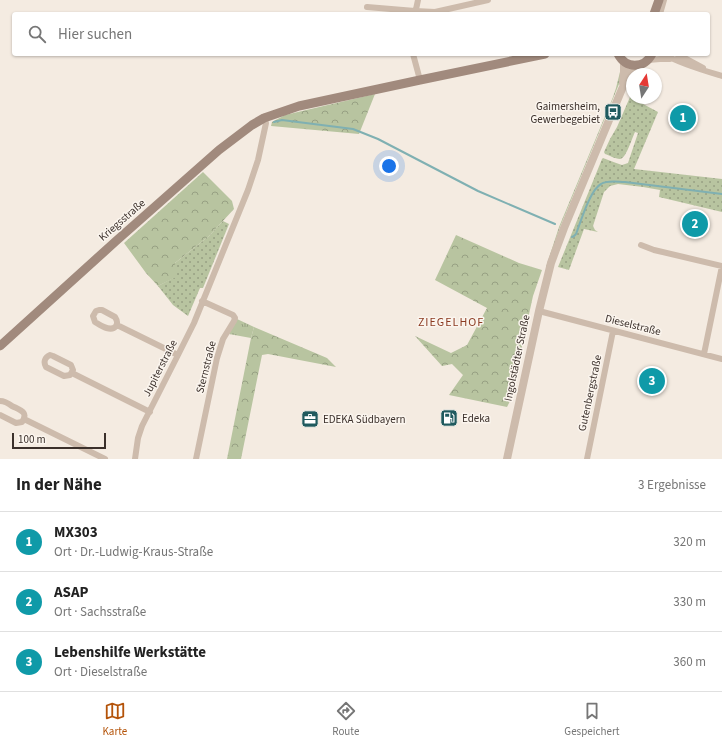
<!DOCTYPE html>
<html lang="de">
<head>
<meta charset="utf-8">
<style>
  :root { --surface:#fff; --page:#f2f2f2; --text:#222; --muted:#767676; --line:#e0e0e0; --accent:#b45309 }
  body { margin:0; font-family:"Source Sans 3",sans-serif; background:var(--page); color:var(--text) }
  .compass { position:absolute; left:626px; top:68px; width:36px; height:36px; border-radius:50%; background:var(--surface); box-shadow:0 1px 3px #0004; rotate:12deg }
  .scale { position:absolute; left:12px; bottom:10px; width:94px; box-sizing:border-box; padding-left:4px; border:2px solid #3b302b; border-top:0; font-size:11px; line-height:14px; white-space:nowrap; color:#3b302b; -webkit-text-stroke:3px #fbf5ee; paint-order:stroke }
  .you { position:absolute; left:389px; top:166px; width:14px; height:14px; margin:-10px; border:3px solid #fff; border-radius:50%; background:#1a73e8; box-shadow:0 0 0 6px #1a73e833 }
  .badge { display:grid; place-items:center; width:26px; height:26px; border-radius:50%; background:var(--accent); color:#fff; font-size:13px; font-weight:700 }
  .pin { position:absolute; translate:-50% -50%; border:2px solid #fff; box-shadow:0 1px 4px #0006 }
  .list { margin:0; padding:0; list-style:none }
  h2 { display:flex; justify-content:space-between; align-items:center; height:52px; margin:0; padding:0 16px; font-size:17px }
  h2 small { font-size:13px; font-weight:400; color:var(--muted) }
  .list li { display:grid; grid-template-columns:26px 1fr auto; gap:12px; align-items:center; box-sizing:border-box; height:60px; padding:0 16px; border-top:1px solid var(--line) }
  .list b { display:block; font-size:15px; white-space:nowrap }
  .list p { margin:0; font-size:13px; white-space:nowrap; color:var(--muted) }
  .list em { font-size:13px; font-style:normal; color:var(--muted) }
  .icon { flex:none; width:22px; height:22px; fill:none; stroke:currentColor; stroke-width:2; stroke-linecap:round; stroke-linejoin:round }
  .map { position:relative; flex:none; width:722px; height:459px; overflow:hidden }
  .search { position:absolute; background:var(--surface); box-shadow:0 1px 3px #0004; left:12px; right:12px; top:12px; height:44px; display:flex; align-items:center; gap:10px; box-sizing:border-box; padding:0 14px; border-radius:4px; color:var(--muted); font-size:15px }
  .sheet { height:232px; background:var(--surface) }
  nav { display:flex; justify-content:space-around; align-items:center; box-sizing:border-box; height:56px; border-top:1px solid var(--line); background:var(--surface); font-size:11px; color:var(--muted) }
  nav a { display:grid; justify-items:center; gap:2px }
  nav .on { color:var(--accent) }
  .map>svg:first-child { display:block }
  .grass { fill:url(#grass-dots) }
  .forest { fill:url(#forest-crowns) }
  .park { fill:url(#park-tufts) }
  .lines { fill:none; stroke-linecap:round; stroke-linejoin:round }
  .stream { stroke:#7fb0b2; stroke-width:2 }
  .minor { stroke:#cdbbac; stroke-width:6 }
  .tertiary { stroke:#cdbbac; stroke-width:8 }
  .secondary { stroke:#a18a7d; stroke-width:9 }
  .labels { text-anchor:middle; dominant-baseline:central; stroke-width:3; stroke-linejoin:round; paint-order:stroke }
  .poi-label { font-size:11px; fill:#3b302b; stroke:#fbf5ee; text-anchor:start }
  .street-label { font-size:11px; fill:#3b302b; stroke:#fbf5ee }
  .neighbourhood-label { font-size:12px; letter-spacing:1px; fill:#8c3b22; stroke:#fbf5ee }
</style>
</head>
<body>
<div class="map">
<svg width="722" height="459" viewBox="0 0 722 459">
  <defs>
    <pattern id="grass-dots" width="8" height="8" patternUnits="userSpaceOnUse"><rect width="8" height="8" fill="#b8c4a0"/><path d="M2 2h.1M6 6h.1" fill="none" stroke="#97a083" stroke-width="1.8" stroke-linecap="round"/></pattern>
    <pattern id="forest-crowns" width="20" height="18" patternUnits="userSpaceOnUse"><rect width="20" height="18" fill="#b8c4a0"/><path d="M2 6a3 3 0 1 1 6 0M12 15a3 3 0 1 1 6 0" fill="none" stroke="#97a083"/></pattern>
    <pattern id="park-tufts" width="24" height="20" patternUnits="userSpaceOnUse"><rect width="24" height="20" fill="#b8c4a0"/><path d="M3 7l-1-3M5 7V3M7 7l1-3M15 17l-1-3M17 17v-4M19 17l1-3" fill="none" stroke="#97a083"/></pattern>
  </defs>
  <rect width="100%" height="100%" fill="#f4ebe1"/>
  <path class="grass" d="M620,72H622L621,79L617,89L560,227L547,267H546L559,227L613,97L616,88Z
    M630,97L658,112L634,169L722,179V212L659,197L660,190L643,187L618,184L610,186L604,192L593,226L595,230L598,232L584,229L569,270L558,267L602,159L603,158C609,160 615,163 622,165L628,163L638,133L635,132C632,138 626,159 620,159C615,159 609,155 605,154L604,152L610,139L617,127Z
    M223,221L229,224L203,288H200L188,316L173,305L158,286L175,277V263L209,236Z"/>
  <path class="forest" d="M375,94L359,134L271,126L272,122L285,115Z
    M203,172L232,201L234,209L209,236L175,263L176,277L158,286L146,273L124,243Z
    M456,235L519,263L542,270L533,296L510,401L507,407L449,395L463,375L452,364L442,366L415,336L451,353L467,345L487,308L435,280Z
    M254,327L327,358L336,367L268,354L262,355L241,459H227L251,338Z"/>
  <path class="park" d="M237,319L254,327L251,338L229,334Z"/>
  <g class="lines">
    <path class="stream" d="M274,122L282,120L353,129L378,139L478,191L555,224
      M572,237L574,236L576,234C581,221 590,190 601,184C607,180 618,182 625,182L722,194"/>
    <path class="minor" d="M367,7L415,11L435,12L488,0
      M415,14L418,0
      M660,14L664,0
      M413,54L420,80
      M663,54C681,64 702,70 722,76
      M677,54L703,68
      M648,60L660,59H670
      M641,245L654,250L722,266
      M99,310H102L115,317C117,320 118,323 116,326C111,333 100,325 95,322L93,316L96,311Z
      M539,311L722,359
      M117,325L178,355
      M704,354L722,266
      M50,355L53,356L71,365L73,370L70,375L64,376L46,367C43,362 45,357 50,355Z
      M72,373L150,412
      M0,401C5,401 8,403 12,406C20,410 29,412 22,422L16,423L0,415
      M24,419L105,459
      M135,459L138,438L142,426L178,355L194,323L248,190L258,160L266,123L264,118
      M196,459L217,358L223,339L234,321L235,318L233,315L202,301
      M587,459L613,331"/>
    <path class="tertiary" d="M623,83L624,72V62
      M507,459L539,311L551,263L564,228L622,89L630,73L636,65"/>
    <path class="secondary" d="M654,14L659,0
      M618,54C626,69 644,69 652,54
      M0,346L116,241L219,150L252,125L264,118L299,106L420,80L545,54"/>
  </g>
  <defs>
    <symbol id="bus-square" viewBox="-11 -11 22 22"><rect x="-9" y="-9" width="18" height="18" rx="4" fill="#1f5a5e" stroke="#fbf5ee"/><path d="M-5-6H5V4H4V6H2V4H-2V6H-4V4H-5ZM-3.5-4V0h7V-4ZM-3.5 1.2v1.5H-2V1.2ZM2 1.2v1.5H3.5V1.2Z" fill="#fff"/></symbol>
    <symbol id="fuel-square" viewBox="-11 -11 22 22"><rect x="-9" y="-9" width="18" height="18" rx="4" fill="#1f5a5e" stroke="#fbf5ee"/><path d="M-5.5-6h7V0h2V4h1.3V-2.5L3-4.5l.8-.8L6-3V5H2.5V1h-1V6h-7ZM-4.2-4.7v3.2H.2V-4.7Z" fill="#fff"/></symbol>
    <symbol id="office-square" viewBox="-11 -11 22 22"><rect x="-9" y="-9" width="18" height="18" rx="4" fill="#1f5a5e" stroke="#fbf5ee"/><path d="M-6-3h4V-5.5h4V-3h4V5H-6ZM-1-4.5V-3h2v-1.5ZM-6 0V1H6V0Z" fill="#fff"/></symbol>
  </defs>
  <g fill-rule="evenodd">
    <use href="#bus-square" x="603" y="102" width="20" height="20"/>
    <use href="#fuel-square" x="439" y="408" width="20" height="20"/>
    <use href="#office-square" x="300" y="409" width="20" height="20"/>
  </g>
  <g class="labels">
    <g class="poi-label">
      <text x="600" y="106" text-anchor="end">Gaimersheim,<tspan x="600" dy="13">Gewerbegebiet</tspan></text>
      <text x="462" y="418">Edeka</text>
      <text x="323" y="419">EDEKA Südbayern</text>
    </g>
    <g class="street-label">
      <text transform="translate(122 220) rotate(-41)">Kriegsstraße</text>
      <text transform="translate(633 325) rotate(14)">Dieselstraße</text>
      <text transform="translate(517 358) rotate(-78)">Ingolstädter Straße</text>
      <text transform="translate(206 367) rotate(-76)">Sternstraße</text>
      <text transform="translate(160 368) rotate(-63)">Jupiterstraße</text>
      <text transform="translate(590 393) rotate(-78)">Gutenbergstraße</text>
    </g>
    <g class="neighbourhood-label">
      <text x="451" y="322">ZIEGELHOF</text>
    </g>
  </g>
</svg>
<svg class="compass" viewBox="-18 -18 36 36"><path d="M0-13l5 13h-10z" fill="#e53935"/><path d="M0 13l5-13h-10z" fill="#767676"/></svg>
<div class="scale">100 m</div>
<div class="you"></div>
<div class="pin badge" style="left:683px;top:118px;background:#0f9aa8">1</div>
<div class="pin badge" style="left:695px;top:224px;background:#0f9aa8">2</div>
<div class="pin badge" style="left:652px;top:381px;background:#0f9aa8">3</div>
<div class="search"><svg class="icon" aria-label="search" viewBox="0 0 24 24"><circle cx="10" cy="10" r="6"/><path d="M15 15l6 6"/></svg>Hier suchen</div>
</div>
<section class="sheet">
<h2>In der Nähe<small>3 Ergebnisse</small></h2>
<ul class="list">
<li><span class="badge" style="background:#0f9aa8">1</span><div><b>MX303</b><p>Ort · Dr.-Ludwig-Kraus-Straße</p></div><em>320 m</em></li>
<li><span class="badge" style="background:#0f9aa8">2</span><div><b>ASAP</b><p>Ort · Sachsstraße</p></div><em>330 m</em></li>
<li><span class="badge" style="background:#0f9aa8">3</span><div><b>Lebenshilfe Werkstätte</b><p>Ort · Dieselstraße</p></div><em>360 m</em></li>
</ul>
</section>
<nav>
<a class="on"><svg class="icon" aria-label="map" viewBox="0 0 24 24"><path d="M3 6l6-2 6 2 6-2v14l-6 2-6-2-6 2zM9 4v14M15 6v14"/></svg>Karte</a>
<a><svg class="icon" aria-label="directions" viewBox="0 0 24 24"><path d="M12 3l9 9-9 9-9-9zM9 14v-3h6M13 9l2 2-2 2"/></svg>Route</a>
<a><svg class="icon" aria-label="saved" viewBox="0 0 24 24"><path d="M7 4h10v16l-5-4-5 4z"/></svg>Gespeichert</a>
</nav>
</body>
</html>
